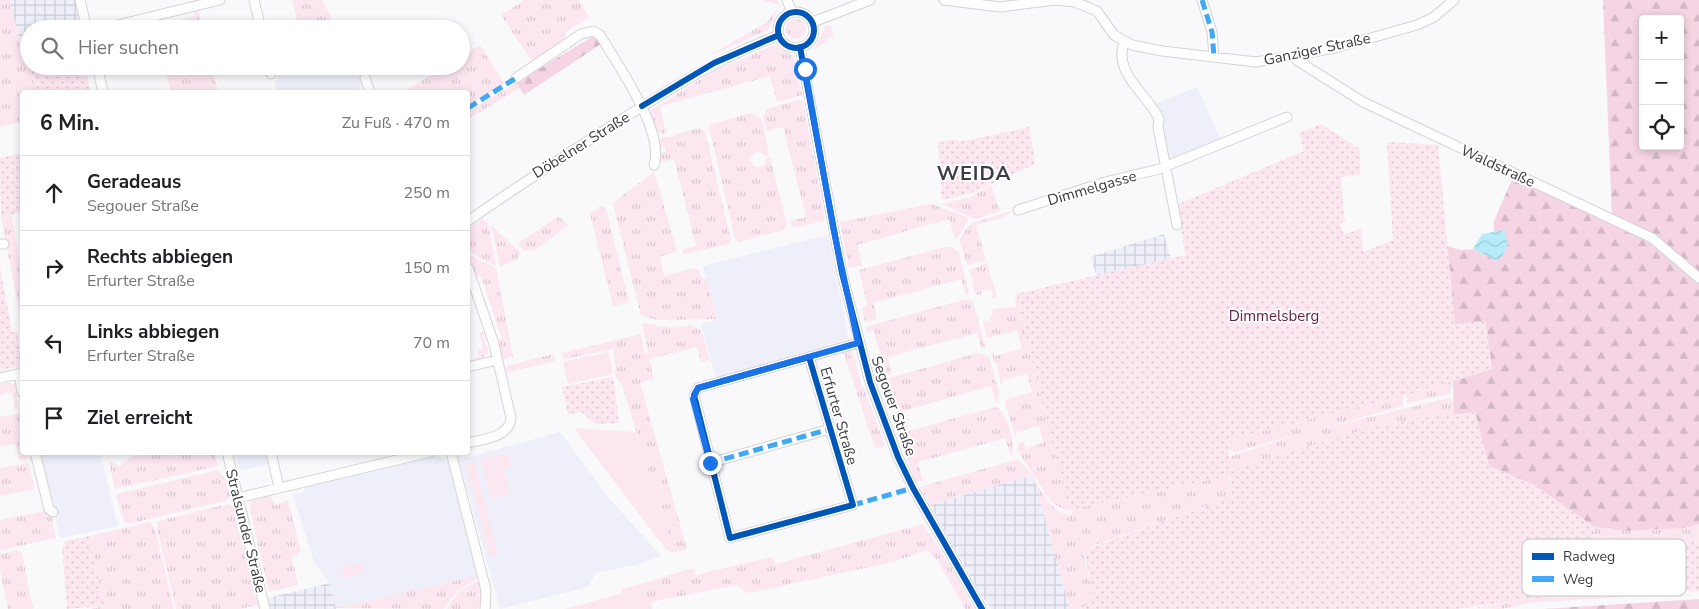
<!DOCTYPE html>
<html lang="de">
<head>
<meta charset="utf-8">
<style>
  :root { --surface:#fff; --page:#f2f2f2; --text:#202124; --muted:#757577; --line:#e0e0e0 }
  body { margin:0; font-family:"Nunito Sans",sans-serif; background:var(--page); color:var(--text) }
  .controls { position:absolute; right:15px; top:15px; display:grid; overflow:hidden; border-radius:5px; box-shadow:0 2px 8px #0003 }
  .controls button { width:45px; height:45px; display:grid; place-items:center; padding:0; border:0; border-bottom:1px solid var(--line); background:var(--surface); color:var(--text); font:25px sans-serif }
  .stop { position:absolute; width:15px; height:15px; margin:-11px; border:4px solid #1a73e8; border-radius:50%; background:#fff }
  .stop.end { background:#1a73e8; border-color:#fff; box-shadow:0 1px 5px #0008 }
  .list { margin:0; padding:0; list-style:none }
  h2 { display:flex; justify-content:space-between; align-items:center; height:65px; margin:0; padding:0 20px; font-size:21px }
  h2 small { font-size:16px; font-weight:400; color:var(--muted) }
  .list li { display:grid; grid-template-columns:32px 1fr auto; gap:15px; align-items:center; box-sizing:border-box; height:75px; padding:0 20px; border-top:1px solid var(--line) }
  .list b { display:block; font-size:19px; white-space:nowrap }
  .list p { margin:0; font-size:16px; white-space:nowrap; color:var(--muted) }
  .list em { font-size:16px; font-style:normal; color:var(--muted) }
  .icon { flex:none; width:28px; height:28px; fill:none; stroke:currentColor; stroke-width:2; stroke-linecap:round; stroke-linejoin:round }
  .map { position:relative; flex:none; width:1699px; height:609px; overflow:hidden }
  .search { position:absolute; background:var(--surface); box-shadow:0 2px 8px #0003; left:20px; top:20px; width:450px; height:55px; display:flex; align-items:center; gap:12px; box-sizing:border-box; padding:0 18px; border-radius:28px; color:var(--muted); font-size:19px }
  .panel { position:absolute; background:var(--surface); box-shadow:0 2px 8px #0003; left:20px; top:90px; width:450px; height:365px; border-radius:5px }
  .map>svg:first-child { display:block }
  .built { fill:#eeeff9 }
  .industrial { fill:url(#industrial-grid) }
  .grass { fill:url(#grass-tufts) }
  .forest { fill:url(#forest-firs); fill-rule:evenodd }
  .park { fill:url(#park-dots) }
  .pitch { fill:#fce6f0 }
  .water { fill:url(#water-waves) }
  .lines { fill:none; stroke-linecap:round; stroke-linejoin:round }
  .minor-casing { stroke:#d4d4d8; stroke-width:11 }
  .minor { stroke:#fefefe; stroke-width:9 }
  .quiet { stroke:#3fa9f5; stroke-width:5; stroke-dasharray:10 5; stroke-linecap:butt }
  .cycleway-casing { stroke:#fff; stroke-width:9 }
  .cycleway { stroke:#0057b8; stroke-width:6 }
  .route { stroke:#1a73e8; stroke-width:6 }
  .labels { text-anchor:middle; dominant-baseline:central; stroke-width:4; stroke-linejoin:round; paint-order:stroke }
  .street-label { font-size:15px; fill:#393a41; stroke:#fff }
  .park-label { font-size:15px; fill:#652145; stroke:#fff }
  .district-label { font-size:20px; font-weight:bold; letter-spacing:1px; fill:#3b3c4b; stroke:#fff }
  .key { fill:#fff; stroke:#c4c4c6; stroke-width:1 }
  .key-label { font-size:14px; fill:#393a41 }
</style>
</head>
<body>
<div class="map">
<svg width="1699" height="609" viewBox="0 0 1699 609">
  <defs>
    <pattern id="industrial-grid" width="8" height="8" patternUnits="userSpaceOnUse" patternTransform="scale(1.25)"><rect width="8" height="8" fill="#eeeff9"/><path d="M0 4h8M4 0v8" fill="none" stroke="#cdced7"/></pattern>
    <pattern id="grass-tufts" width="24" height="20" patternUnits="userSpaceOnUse" patternTransform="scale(1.25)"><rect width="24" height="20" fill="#fce6f0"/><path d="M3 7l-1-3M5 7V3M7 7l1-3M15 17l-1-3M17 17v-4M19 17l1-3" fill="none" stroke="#d9c6cf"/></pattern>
    <pattern id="forest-firs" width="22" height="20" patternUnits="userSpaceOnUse" patternTransform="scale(1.25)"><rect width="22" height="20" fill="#f5d4e3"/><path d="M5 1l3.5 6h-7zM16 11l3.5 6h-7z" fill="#d3b7c4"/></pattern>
    <pattern id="park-dots" width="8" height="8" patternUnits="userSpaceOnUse" patternTransform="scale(1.25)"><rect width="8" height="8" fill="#fce6f0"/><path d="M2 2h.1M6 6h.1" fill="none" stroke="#d9c6cf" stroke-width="1.8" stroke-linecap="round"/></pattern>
    <pattern id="water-waves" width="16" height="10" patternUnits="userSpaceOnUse" patternTransform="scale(1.25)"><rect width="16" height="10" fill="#b7ebf8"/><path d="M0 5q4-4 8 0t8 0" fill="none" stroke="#9ecad6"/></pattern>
  </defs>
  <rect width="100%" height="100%" fill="#f9f9fb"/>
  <path class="built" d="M325,66H355L361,78L360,89L362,92H278L274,81L279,75Z
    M1197,87L1221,140L1172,158L1167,153L1161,127L1163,119L1152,105Z
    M828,235L849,339L716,379L701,324L717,319L703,266Z
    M560,432L608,497L661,556L639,564L596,573L588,587L500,609L459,460Z
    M41,453H100L118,526L60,538Z
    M235,453H267L270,464L240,471Z
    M438,455L449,463L477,576L336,608L330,583L314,562L293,495L305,492L304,488Z"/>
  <path class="industrial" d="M10,0H77L84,29H29V60L24,61Z
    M1164,234L1171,259L1097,276L1090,257Z
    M1033,475L1070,609H991L980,593L930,505Z
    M330,583L336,609H270L267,598Z"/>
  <path class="grass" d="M0,0H10L24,61L29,60L36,92H22V122L0,127Z
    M292,0H322L337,29H299Z
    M525,0H579L589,17L565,32V41L535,60H531L501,15Z
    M761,0H777L780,5L768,30L709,56L767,22L780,5Z
    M194,10L199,13L203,29H155V26L195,16Z
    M786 29a10 10 0 1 1 20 0a10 10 0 1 1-20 0Z
    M831,25L834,37L831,36L827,39L828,41L813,50L821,37L824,27Z
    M480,45L504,83L502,85L468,105V92H403L446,66H461V57Z
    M772,46H777L793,56L802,95L777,102L770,76L660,106L666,133L662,134L653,130L650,111L654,108L714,71Z
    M164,66H212L218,92H171Z
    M516,83L520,88L468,119V111Z
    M799,100L803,101L825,220L793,228L790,221L806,217L783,127L767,131L763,117L767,109Z
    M752,113L762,119L769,155L765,156L760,152H755L751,156L750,161L755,167H760L765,164L766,158L770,157L787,225L784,230L738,242L735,238L709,127L711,124Z
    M700,128L705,132L731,240L729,244L684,254L682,250L696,246L674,159L660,162L658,154L666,151L665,146L657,147L656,142L664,137H674V135Z
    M654,172L677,251L660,257L664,276L695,268L699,270L702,279L706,278L717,319L657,320L641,315L613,204L615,201Z
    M991,185L1000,211L975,219L942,204L971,197Z
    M931,204L967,217L968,221L957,238L955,239L949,219L857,245L862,265L849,268L840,222Z
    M600,206L606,209L629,302L613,306L590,214Z
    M1010,211L1011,213L1005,215V217L976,225L986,260L967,265L959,240L970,224Z
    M12,216L22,277L21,320L1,218Z
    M559,216L563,221L569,225L536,249L525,251L517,244Z
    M482,219L488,223L496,266L468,252V229Z
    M491,225L520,252L518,259L500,267Z
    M945,247H951L959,252L969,294L966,296L961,279L873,303L877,319L865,322L862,309L867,304L859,270Z
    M468,254L496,268L513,356L504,359L501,356L497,341L502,339L481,276L475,277Z
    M987,263L997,298L992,297L993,291L982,289L981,295L975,294L972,283L974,282L969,270Z
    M1017,298L1069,508L1067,511L1051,502L1017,449L1019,443L1024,442L1025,448L1043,443L1039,426L1016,432L1017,436H1015L1005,402L1007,399L1032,392L1027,374L1002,380L1003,384L1001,385L997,363H994L992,353L993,351L995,356L1022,349L1017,331L987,338L983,321L990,322L993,309L1016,307L1015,299Z
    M966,299L973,301L985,347L982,349L977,333L888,357L892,374L880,376L877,365L882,360L873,329L868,333L866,327Z
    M644,323L671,328L692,325L701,330L710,360L701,362L697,347L649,359L654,379L640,383L687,549L677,552L670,542L622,385L616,378L614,349L564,359L562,353L641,334L645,355L648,351L642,324Z
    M483,332L488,352L482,358L468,361L478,357L477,351L483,349L479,333Z
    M850,350L853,352L862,387H864L885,446L875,448L843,351Z
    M978,353L989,357L999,392L998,401L996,403L991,386L903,411L908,428H898L894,415L898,410L888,381L883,385L882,380Z
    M553,354L555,361L505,373L506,366Z
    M1453,381L1450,394L1407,403V395Z
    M6,383L14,384L15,386L19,408L15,410L12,392L0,395V385Z
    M1403,396V406L1234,452L1229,449L1227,440Z
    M1449,398L1454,401V415L1417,418V420L1376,426L1231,470L1229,457L1307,432Z
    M996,407C1007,411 1017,446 1011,457L1005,438L918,462L923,481H916L897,434Z
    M22,413V421L19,422L22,452L25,453L27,459L19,460L16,444L0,447V417Z
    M157,452L214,453L218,466L115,489L109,461L120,466L136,453L154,455Z
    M1015,460L1019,461L1033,475L930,505L920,487Z
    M29,463L34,489L0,496V468Z
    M218,470L227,481L231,496L224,501L128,524L124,522L116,495L121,493Z
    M1227,476L1229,478L1233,497L1089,547L1083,553L1094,599L1093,603L1079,609H1070L1034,479C1043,494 1051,513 1070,515L1078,508Z
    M270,496L275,505L288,500L301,551L292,558L298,585L269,592L250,510L251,501Z
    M228,504L233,506L258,605L240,609H176L157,528L158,521Z
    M50,510L56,538L0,550V520Z
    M150,522L155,529L174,609H91L104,606L89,536Z
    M923,524L956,575L974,609H965L938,561L927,550L893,562L748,593L737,585L651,602L652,609H645L641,584L693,568L695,575L772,557L775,564Z
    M1699,524V541L1594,546L1593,526C1628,532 1664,532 1699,524Z
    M18,550L22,553L33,609H8L0,570V554Z
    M477,576L478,578L457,591L444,609L336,608Z
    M479,580L482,597L478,609H447L458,592Z
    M1654,590L1651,595L1529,603L1501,609L1475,608L1533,598Z"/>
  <path class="forest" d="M1603,0H1699V524L1683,528L1625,531L1593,526L1534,485L1489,466L1475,412L1454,415L1453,381L1492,369L1455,325L1447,246L1461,250L1473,249L1497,261L1504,230L1494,232V221L1513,177L1612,217ZM1643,19H1680V146H1643Z
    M593,36L601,44L524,95L516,83Z
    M1699,599V609H1544Z"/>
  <path class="park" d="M30,66H85L90,90L36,92Z
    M1321,124L1360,149V175L1341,177L1344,217L1346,220L1340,224L1344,235L1361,228L1363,252L1393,240L1387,143L1392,142L1438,145L1455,324L1486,321L1492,369L1407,395L1227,440L1231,470L1376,426L1417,420V418L1475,412L1489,466L1534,485L1593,526L1594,546L1699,541V591L1660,593L1658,590L1631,591L1630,593L1533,598L1456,609H1079L1089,606L1094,599L1084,550L1232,497L1230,478L1227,476L1078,508L1076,511L1069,510L1016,294L1185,255L1178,204L1304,151L1299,133Z
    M1029,127L1035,164L974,192L942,200L938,143L951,140L965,141Z
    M22,153V212L1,218L0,158Z
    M0,267L12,332H17L22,366L0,370Z
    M613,377L619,423L596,424L581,412L568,414L562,387Z
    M89,536L104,606L67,609L62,547L66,541Z"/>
  <path class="pitch" d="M608,352L613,374L568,384L563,362Z
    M574,428L636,432L670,542L677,552H670L665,548Z
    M508,453L512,468L484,475L481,460Z
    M474,462L498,554L490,557L466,464Z
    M504,471L510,494L491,499L485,476Z
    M363,563L366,573L344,578L341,567Z
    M641,584L645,609H565L622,593L621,589Z"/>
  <path class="water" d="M1504,230C1509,245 1509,250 1497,261L1473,249L1482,234Z"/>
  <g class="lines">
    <defs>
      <path id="minor" d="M80,0L87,29
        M254,0L261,29
        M787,0L792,12
        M944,0L1000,7L1055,0L1075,2L1097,11L1114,35L1132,45L1162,51L1256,62L1335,48L1417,25L1434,17L1454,0
        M1202,0L1212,32L1214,57
        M778 30a18 18 0 1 1 36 0a18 18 0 1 1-36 0Z
        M813,22L870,0
        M101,29L220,0
        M1124,42C1113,74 1147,93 1159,119L1158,127L1177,225
        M800,47L842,273L870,382L898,457L913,488L982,609
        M1295,57L1298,61L1363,102L1652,238L1699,278
        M97,66L103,92
        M269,66L271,74
        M365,78L370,92
        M516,78L581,34L593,31L600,35C617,64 665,131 654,165
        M1018,210L1105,182L1159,169L1287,117
        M468,221C516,187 566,155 616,123C672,88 717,59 779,35
        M0,244H4
        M468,268L494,344L511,418C509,438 483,439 468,443
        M809,357L853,505L730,538L694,395L698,388Z
        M809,357L858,343
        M468,367L497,360
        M19,374L22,392
        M0,378L22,373
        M35,452L49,509L53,512
        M227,452L265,609
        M271,452L279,488
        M451,452L486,590L485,609
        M710,463L830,429
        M238,498L430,452"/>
    </defs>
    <use href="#minor" class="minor-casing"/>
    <use href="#minor" class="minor"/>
    <path class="quiet" d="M1202,0L1212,32L1214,57
      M468,108L516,78
      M809,357L858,343
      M710,463L830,429
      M853,505L913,488"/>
    <defs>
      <path id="cycleway" d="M778 30a18 18 0 1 1 36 0a18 18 0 1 1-36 0Z
        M800,47L842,273L870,382L898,457L913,488L982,609
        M642,106L714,63L779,35
        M809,357L853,505L730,538L694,395L698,388Z"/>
    </defs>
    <use href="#cycleway" class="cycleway-casing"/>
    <use href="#cycleway" class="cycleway"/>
  </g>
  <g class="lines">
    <path class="route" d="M710,463L693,399L698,388L858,343L833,227L805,69"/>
  </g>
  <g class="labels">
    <g class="street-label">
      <text transform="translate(1317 49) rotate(-12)">Ganziger Straße</text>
      <text transform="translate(581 145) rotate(-32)">Döbelner Straße</text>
      <text transform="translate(1498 166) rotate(25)">Waldstraße</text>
      <text transform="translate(1092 188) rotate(-16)">Dimmelgasse</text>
      <text transform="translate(894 406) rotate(70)">Segouer Straße</text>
      <text transform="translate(839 416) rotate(74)">Erfurter Straße</text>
      <text transform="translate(246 531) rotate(76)">Stralsunder Straße</text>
    </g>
    <g class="park-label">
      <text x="1274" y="316">Dimmelsberg</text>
    </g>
    <g class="district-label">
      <text x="974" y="173">WEIDA</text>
    </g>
  </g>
  <rect x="1522" y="539" width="164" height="57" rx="8" class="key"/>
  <rect x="1532" y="553" width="22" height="7" fill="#0057b8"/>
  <rect x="1532" y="576" width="22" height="6" fill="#3fa9f5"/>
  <g class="key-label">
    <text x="1563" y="561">Radweg</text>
    <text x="1563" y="584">Weg</text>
  </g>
</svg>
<div class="controls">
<button>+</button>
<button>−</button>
<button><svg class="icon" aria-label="locate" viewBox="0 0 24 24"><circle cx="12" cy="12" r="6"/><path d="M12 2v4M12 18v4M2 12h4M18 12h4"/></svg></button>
</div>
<div class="stop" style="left:805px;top:69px"></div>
<div class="stop end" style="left:710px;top:463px"></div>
<div class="search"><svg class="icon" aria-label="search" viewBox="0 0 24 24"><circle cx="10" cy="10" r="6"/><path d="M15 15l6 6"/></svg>Hier suchen</div>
<section class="panel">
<h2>6 Min.<small>Zu Fuß · 470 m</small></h2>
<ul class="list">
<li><svg class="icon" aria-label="ahead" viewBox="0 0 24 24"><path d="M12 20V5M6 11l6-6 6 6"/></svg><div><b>Geradeaus</b><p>Segouer Straße</p></div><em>250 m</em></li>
<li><svg class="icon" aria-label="right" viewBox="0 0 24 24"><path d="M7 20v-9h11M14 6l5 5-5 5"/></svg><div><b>Rechts abbiegen</b><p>Erfurter Straße</p></div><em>150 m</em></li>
<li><svg class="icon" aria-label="left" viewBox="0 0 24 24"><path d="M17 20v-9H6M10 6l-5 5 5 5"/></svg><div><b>Links abbiegen</b><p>Erfurter Straße</p></div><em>70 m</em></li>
<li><svg class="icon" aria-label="arrive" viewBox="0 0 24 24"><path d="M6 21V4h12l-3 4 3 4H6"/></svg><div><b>Ziel erreicht</b></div></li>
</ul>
</section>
</div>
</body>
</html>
